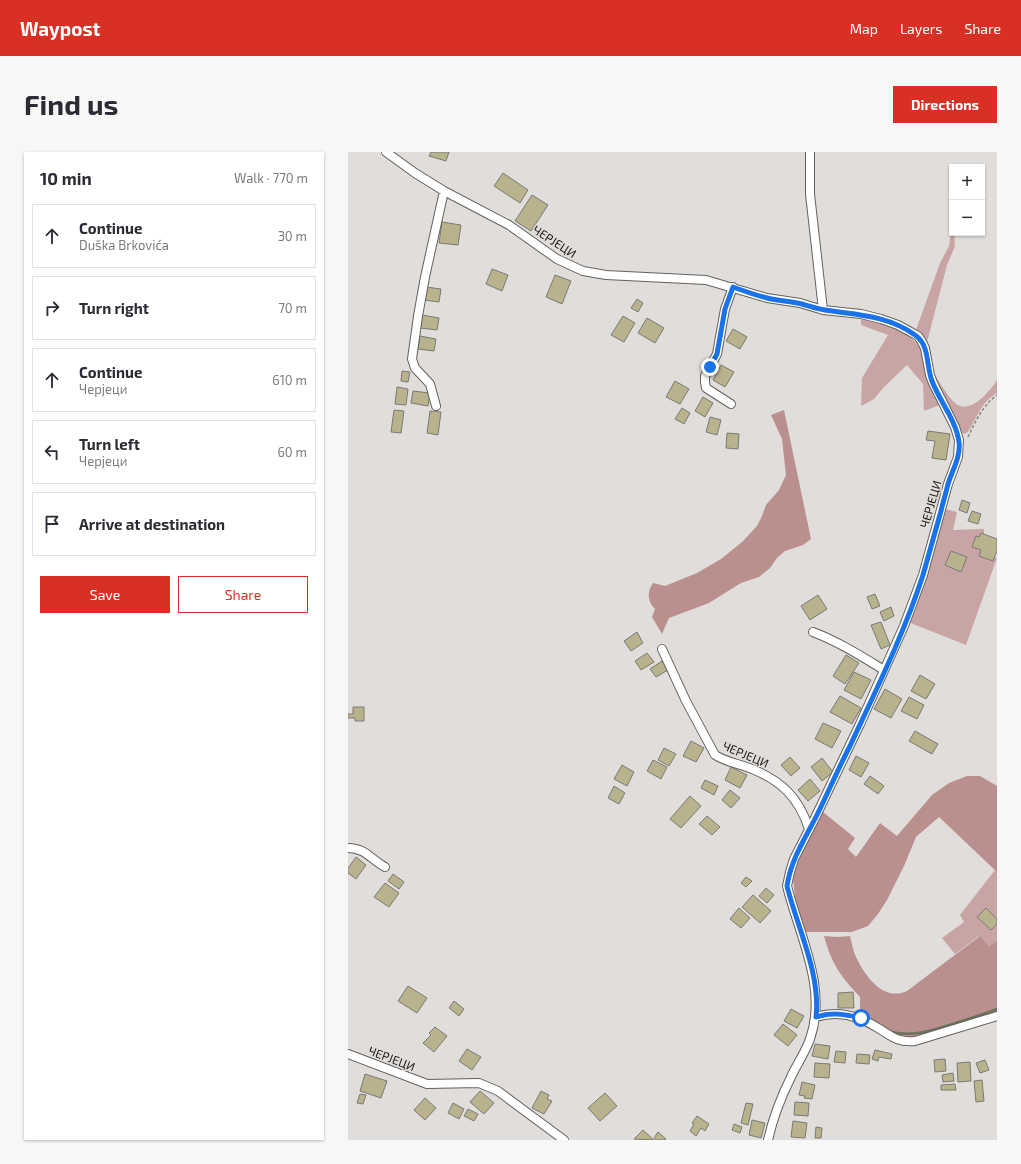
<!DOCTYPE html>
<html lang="en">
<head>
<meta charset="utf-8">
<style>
  :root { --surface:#fff; --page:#f7f7f7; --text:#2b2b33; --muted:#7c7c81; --line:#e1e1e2; --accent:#d93025 }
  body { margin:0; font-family:"Exo 2",sans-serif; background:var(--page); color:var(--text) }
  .controls { position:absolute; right:12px; top:12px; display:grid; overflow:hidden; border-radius:0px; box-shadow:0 1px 3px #0004 }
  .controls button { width:36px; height:36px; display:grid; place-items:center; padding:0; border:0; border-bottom:1px solid var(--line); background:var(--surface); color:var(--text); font:20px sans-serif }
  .stop { position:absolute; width:12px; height:12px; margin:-9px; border:3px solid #1a73e8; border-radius:50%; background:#fff }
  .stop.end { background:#1a73e8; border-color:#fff; box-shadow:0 1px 4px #0008 }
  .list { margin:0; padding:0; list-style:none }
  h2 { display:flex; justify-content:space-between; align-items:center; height:52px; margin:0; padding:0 16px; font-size:17px }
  h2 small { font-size:13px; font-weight:400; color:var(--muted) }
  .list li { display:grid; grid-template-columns:26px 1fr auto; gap:12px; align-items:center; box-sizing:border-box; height:64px; margin:0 8px 8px; padding:0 8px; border:1px solid var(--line); border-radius:0px }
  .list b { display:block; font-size:15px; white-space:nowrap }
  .list p { margin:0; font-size:13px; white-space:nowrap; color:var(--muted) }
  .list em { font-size:13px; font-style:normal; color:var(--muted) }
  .actions { display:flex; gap:8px; padding:12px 16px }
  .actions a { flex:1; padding:9px 0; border:1px solid var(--accent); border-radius:0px; text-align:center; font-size:14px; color:var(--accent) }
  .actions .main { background:var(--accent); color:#fff }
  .icon { flex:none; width:22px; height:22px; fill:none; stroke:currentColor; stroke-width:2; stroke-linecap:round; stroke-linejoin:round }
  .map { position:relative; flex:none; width:649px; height:988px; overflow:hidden; border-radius:0px }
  header { display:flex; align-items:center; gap:24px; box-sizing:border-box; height:56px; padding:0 20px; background:var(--accent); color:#fff }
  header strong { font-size:19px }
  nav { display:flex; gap:22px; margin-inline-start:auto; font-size:14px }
  .intro { display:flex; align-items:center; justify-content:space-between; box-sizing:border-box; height:96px; padding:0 24px }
  h1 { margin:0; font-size:28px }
  .button { padding:10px 18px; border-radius:0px; background:var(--accent); color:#fff; font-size:14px; font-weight:700 }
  main { display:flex; gap:24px; padding:0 24px }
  aside { flex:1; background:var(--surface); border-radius:0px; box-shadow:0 1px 3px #0004 }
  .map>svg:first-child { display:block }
  .green { fill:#c8a5a4 }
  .forest { fill:#ba908f }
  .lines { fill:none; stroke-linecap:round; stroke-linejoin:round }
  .stream { stroke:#69735b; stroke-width:2.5 }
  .building { fill:#b8b28d; stroke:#7a7a76 }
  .minor-casing { stroke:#63615d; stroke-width:10 }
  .path { stroke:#868481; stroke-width:1.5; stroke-dasharray:3 2; stroke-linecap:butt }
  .minor { stroke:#fff; stroke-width:8 }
  .route { stroke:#1a73e8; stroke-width:5 }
  .labels { text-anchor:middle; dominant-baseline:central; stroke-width:3; stroke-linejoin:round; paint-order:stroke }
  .street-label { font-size:12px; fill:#191816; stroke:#e1ddda }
</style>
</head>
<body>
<header>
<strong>Waypost</strong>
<nav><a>Map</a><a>Layers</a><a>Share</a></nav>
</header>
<div class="intro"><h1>Find us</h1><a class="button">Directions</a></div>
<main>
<aside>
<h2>10 min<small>Walk · 770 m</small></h2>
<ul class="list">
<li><svg class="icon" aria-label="ahead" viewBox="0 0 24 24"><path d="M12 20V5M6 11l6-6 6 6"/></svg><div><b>Continue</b><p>Duška Brkovića</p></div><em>30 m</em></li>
<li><svg class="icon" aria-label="right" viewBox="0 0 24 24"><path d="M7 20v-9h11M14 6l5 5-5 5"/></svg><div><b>Turn right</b></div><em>70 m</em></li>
<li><svg class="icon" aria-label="ahead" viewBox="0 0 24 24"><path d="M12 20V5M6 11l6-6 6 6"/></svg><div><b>Continue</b><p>Черјеци</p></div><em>610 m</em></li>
<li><svg class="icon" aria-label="left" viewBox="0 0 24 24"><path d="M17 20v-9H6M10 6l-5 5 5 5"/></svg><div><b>Turn left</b><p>Черјеци</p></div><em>60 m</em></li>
<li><svg class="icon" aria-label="arrive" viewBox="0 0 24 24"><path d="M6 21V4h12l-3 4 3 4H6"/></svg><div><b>Arrive at destination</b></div></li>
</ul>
<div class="actions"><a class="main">Save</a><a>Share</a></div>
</aside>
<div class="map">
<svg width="649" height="988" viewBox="0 0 649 988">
  <rect width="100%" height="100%" fill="#e1ddda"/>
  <path class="green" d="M604,73V81H606L607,94L599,113L579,190L575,185L568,178L592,111L601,94Z
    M513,167C536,172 567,178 575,203C578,211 578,220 580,228C583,237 587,245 592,253L576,259L575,232L559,213L536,235L526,247L513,254L514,226L540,183L513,173Z
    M585,220C591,229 600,245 607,251C622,264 642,239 649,228V241C633,250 629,266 620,280L616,282L612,279L589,231Z
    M597,357L609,360L605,378L636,377V404L649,406L618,493L560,470C575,433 587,396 597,357Z
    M647,718L649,720V788L641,796L631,784L607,802L594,786L616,770L612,763Z"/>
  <path class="forest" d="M436,258L463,387L455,393L437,399L429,406L422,416L411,425L393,431L361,451L321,466L314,482L304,465L307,457C299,449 299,440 305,431L317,434L349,421L373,407L394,390L409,374L414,364L418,353L431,338L438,323L434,287L423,263Z
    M619,624H632L649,634V720L591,665L568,685L556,714L539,748L530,762L520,774L504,780H456L450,764L447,746L445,726L447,715L475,660L507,686L500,697L508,705L532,671L549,684L584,643L601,631Z
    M476,784L489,785L502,784C504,791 505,799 508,805C517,824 535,850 559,839L632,784L641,795L649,788V867L568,892L512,867V845C492,823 484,813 476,784Z"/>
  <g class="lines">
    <path class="stream" d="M544,880C567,886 591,876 614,869C625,865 638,862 649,857"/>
  </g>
  <path class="building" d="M83,0H101L98,9L81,4Z
    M155,21L180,38L172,51L146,34Z
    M184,43L200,53L183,79L167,69Z
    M94,70L113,73L110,93L91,91Z
    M144,117L160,123L154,139L138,132Z
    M207,123L223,129L214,152L198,145Z
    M78,135L93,137L91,150L76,148Z
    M289,147L295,151L290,160L283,156Z
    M74,163L91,166L89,178L72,176Z
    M275,164L287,171L276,190L263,183Z
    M299,166L316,176L307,191L290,181Z
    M385,177L399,185L392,197L378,189Z
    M72,184L88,187L86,199L70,197Z
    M373,213L386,220L377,235L365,228Z
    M54,219L62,220L60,230L53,229Z
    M327,229L341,237L332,252L318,245Z
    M49,235L60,237L58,253L47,252Z
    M65,239L82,241L80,254L63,251Z
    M355,245L365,251L357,265L347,259Z
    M334,256L342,261L336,272L327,267Z
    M46,258L56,259L53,281L43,280Z
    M82,259L93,260L90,283L79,281Z
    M362,265L373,268L369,283L358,280Z
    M580,279L602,282L598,308L584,306L587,289L578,288Z
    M379,281L391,282L390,297L378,296Z
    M614,348L622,351L619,361L611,358Z
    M624,359L633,362L630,372L620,369Z
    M633,381L649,387V399L645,409L631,404L633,398L624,395L628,384L631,385Z
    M603,399L619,405L613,420L597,413Z
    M527,442L532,454L524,457L519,445Z
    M470,443L479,457L462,468L453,454Z
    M543,455L546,464L536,469L532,460Z
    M533,470L542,493L533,497L523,473Z
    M289,480L295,491L283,499L276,489Z
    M299,501L306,510L293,518L287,509Z
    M498,503L511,511L497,532L485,524Z
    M314,509L320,518L308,525L302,517Z
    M506,520L523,528L513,547L496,538Z
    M572,523L587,532L578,547L563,539Z
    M537,537L554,547L543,566L526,557Z
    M492,544L513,556L504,572L482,560Z
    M561,545L576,553L569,567L553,559Z
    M5,555H16V569H7V566H0V562H5Z
    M475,571L493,579L484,596L467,587Z
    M567,579L590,592L584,602L561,589Z
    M343,589L356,596L348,610L335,604Z
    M316,596L328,602L321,614L310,608Z
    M508,604L521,611L513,625L501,618Z
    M442,605L452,616L443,624L433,613Z
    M474,606L485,620L474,629L463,615Z
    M305,608L319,615L313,627L299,619Z
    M274,613L286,620L279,634L266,627Z
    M383,615L399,623L392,636L377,628Z
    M522,624L536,634L530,642L516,632Z
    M462,627L472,639L460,649L450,638Z
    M357,628L370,634L366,643L353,636Z
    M266,634L277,641L271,652L260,646Z
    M382,638L392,646L383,656L374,648Z
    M342,644L353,654L333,676L322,667Z
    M359,664L372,675L364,683L351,672Z
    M8,705L18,713L8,727L0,721V716Z
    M45,722L56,730L51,737L40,729Z
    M398,725L404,729L398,735L393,731Z
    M37,731L51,741L41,755L26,745Z
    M418,736L426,743L419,751L411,744Z
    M405,743L423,759L412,771L394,755Z
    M391,756L402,766L393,776L382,767Z
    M638,756L649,767V772L643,778L629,765Z
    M60,834L79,846L69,861L50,849Z
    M505,840L506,856H490V841Z
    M106,849L116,857L111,864L101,856Z
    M443,857L456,864L449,876L436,869Z
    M435,872L449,883L440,894L426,883Z
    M87,875L99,884L86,900L75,891L83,883L81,881Z
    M467,892L482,894L480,907L464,904Z
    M119,897L133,905L124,918L111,909Z
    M527,898L544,902L543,907L531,905L530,909L524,907Z
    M488,899L498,900L497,911L486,910Z
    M509,902L522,903L521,912L508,911Z
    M597,907L598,919L587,920L586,908Z
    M637,908L641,918L632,921L628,911Z
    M622,910L623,929L610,930L609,911Z
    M467,911L482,912L481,926L466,925Z
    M605,921L606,929L595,930L594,923Z
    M17,922L39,929L33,946L12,939Z
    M634,928L636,949L628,950L626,929Z
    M454,930L467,933L464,947L456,946L457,944L451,943Z
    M607,932L608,938H593V933Z
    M132,939L146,951L136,962L122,950Z
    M193,939L201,943L199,947L204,949L196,962L184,956Z
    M257,941L269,954L252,969L240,956Z
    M12,942L18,943L15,952L9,951Z
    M77,946L88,956L77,968L66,958Z
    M447,950L461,951L460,964L446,963Z
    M105,951L116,957L111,967L100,961Z
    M398,951L405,952L400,973L393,971Z
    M120,957L130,962L126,969L116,964Z
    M349,964L361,972L357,979L353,976L348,984L342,979L346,972L344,971Z
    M404,968L417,971L413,986L401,983Z
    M445,969L459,971L457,986L443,985Z
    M386,972L394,975L392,981L384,978Z
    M468,975L474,976L473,986H467Z
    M295,978L306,988L286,987Z
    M310,980L318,987L317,988H308L306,986Z"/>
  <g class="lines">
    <defs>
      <path id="minor" d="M38,0L67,21L96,39L161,73L209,107L235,119L258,123L358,128L419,146L452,151L475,158L513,162L533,167L550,173L561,179L570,184L574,190L577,196L582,223L585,231L607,275L611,288L610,305L600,332L575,423L556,474L512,572L467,666L446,707L442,720L439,734C451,783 480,836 462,887C457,901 449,912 443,925C433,945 425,966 420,988
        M462,0V42L475,158
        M383,252L358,236L357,230V224L369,202L377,157L385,135
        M88,254L82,232L67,216L64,207L70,164L77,125L96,39
        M465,480C491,490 513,504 536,518
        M314,497L338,549L367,603C378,610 392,612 404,617C434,629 451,646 461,677
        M0,696C18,696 23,708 37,715
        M468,865C490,858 511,864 530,876C543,884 550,891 567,889L649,864
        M0,902L79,932L131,931L150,939L216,988"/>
    </defs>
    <use href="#minor" class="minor-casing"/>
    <path class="path" d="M620,285C627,270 635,253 649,243"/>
    <use href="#minor" class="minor"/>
  </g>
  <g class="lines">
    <path class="route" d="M362,215L369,202L377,157L385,135C396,139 407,143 419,146C430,149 442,149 454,152C461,154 469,157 477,158C509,163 539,163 567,183C582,193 578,214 584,229C592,250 608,268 611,290C613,304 604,319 600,332C598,341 595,350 593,359C587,380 581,402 575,423C556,482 528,538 502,594C490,617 480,641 468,665C456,688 443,708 439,734C449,775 473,822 468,865C483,860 497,862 513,866"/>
  </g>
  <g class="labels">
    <g class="street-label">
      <text transform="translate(207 89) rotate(33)">ЧЕРЈЕЦИ</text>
      <text transform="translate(582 352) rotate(-74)">ЧЕРЈЕЦИ</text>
      <text transform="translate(398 602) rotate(23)">ЧЕРЈЕЦИ</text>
      <text transform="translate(44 906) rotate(21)">ЧЕРЈЕЦИ</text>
    </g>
  </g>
</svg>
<div class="controls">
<button>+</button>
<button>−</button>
</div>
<div class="stop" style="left:513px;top:866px"></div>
<div class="stop end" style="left:362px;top:215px"></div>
</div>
</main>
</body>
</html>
